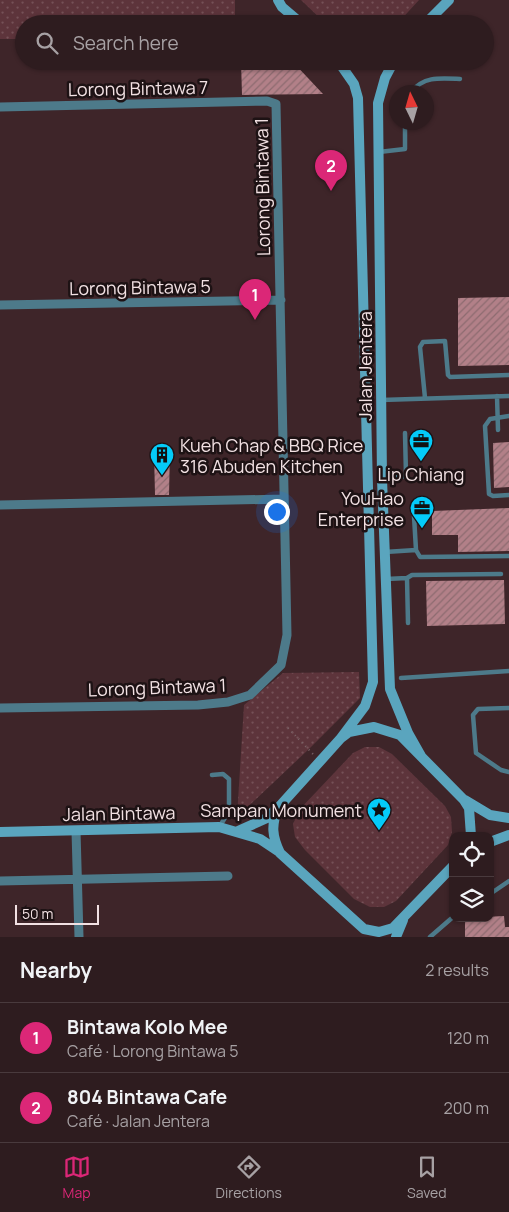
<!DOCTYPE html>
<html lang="en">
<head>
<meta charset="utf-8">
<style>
  :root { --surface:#2e1c1f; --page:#3a292c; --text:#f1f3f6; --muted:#a7a1a4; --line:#493a3d; --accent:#db2777 }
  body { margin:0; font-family:Manrope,sans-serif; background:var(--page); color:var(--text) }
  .controls { position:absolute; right:15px; bottom:15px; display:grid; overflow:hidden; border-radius:10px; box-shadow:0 1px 4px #0004 }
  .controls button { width:45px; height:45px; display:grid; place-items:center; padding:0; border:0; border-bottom:1px solid var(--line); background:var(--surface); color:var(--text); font:25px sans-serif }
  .compass { position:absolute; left:389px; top:85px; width:45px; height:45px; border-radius:50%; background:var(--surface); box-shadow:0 1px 4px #0004; rotate:355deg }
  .scale { position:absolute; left:15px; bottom:12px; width:84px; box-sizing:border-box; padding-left:5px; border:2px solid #f2e1e3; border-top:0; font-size:14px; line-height:18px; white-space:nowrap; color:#f2e1e3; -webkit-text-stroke:4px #1d1214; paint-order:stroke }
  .you { position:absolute; left:276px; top:511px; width:18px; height:18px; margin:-12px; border:4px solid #fff; border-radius:50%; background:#1a73e8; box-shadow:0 0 0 8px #1a73e833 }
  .badge { display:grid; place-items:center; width:32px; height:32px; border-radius:50%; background:var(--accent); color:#fff; font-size:16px; font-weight:700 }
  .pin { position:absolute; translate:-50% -41px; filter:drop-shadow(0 1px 2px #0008) }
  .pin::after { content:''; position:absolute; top:26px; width:18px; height:15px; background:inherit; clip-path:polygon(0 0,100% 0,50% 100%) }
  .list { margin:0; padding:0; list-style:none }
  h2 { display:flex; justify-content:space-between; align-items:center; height:65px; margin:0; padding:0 20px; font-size:21px }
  h2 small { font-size:16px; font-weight:400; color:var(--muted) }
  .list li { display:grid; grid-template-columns:32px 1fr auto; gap:15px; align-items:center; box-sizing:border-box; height:70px; padding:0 20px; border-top:1px solid var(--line) }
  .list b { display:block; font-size:19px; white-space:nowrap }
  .list p { margin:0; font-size:16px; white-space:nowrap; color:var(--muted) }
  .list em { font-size:16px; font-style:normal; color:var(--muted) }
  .icon { flex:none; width:28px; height:28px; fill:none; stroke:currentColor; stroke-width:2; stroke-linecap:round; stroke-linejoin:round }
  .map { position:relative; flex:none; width:509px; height:937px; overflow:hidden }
  .search { position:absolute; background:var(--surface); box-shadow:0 1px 4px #0004; left:15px; right:15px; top:15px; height:55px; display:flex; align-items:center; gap:12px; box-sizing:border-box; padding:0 18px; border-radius:28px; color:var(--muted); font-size:19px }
  .sheet { height:205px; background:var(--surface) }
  nav { display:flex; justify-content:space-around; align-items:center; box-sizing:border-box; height:70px; border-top:1px solid var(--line); background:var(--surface); font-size:14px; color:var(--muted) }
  nav a { display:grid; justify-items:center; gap:2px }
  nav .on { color:var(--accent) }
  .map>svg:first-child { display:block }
  .grass { fill:url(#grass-dots) }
  .building { fill:url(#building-hatch) }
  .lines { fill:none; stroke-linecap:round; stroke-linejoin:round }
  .path { stroke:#7a6467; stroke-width:2; stroke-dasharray:1 4; stroke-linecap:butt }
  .lane { stroke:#4d7a8a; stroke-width:4.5 }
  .street { stroke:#4d7a8a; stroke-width:9 }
  .secondary { stroke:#5aa5be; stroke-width:10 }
  .labels { text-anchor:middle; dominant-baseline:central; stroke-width:5; stroke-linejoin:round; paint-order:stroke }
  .street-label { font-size:18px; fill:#f2e1e3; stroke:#1d1214 }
  .poi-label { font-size:18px; fill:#f2e1e3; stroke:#1d1214; text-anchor:end }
</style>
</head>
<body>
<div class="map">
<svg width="509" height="937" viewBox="0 0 509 937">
  <defs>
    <pattern id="grass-dots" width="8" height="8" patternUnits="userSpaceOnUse" patternTransform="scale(1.25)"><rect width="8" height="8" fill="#5d343b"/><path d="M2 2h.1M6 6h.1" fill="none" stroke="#755157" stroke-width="1.8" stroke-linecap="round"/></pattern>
    <pattern id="building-hatch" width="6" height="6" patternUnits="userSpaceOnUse" patternTransform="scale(1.25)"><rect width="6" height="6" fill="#b28088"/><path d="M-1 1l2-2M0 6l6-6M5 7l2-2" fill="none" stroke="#8d6b70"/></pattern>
  </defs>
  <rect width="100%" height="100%" fill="#3e2529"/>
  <path class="grass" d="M0,0H235V24H24V39H0Z
    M301,0H419L397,24H326Z
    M359,672L360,698L309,749L237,817L244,705L283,673Z
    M365,747H379L392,754L445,806L451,817L452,832L448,845L396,901L384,907H370L354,899L305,850L295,837L293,824L300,809L353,753Z"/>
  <path class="building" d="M241,61H292L323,94L242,95Z
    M509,297V365L458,366V298Z
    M509,442V487L494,488L493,443Z
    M170,451L169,495H155L154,452Z
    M509,508V551L458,552V535H432V511Z
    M504,580L505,624L427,626L426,581Z
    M504,916L505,927H509V937H465V918Z"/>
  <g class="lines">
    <path class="path" d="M288,728L313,754"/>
    <path class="lane" d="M411,92C424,76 440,78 460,79
      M379,152L405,149V122
      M497,396L498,430
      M425,398L420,347L423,342L445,341L448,375L450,377L509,375
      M381,400L509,396
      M509,416L490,419L485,426L489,494L493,496L509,495
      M383,479L406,476L405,433
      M414,516L416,550L420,557L509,556
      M385,552L416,550
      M407,578L408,623
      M386,579L407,578L412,575L501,574
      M401,678L509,671
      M509,708L478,709L473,715L476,753L501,770L509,772
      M212,775L223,774L229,779V811L220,826
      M490,894L509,881
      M430,937L453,917"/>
    <path class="street" d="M0,107L267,101L276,104L287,635L281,665L250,695L228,702L198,705L0,708
      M0,305L281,300
      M0,505L284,499
      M76,831L79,937
      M0,881L228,876"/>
    <path class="secondary" d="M278,0L282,7L302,24
      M425,24L449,0
      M338,61L354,84L358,98L373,682L365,706L341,738
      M394,61L385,78L378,103L382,479L390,689L408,733L421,756
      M465,800L490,815L509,818
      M238,831L267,818L276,809
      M0,832L219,827L260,839L278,851
      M490,842L509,835
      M453,866L393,928L379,932L364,929L280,853C272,836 271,825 278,808L341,738L349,732L374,727L400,735L464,800L469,808L471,836
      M396,937L403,920"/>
  </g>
  <defs>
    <symbol id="office-pin" viewBox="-11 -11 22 30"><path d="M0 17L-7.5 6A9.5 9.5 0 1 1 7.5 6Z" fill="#04cbf9" stroke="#1d1214"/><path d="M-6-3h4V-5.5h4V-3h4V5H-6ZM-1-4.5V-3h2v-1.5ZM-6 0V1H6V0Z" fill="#111"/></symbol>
    <symbol id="building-pin" viewBox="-11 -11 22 30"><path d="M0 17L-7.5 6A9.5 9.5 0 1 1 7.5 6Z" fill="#04cbf9" stroke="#1d1214"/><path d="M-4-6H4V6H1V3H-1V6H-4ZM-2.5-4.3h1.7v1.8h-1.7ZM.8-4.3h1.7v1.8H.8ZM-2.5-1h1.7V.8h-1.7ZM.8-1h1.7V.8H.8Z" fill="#111"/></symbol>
    <symbol id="sight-pin" viewBox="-11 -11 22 30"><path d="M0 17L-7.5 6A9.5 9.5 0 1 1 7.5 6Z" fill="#04cbf9" stroke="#1d1214"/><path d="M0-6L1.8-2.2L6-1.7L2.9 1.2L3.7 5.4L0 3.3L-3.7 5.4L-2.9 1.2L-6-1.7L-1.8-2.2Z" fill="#111"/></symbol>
  </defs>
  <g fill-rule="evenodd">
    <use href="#office-pin" x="407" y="427" width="28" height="38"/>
    <use href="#building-pin" x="148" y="441" width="28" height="38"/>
    <use href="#office-pin" x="408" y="494" width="28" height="38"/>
    <use href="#sight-pin" x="365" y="796" width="28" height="38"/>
  </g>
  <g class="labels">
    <g class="street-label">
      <text transform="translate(138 88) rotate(-1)">Lorong Bintawa 7</text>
      <text transform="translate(262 187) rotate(-91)">Lorong Bintawa 1</text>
      <text transform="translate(140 287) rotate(-1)">Lorong Bintawa 5</text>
      <text transform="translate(365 366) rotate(-90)">Jalan Jentera</text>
      <text transform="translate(157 687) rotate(-2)">Lorong Bintawa 1</text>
      <text transform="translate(119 813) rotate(-1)">Jalan Bintawa</text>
    </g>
    <g class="poi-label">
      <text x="180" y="445" text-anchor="start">Kueh Chap &amp; BBQ Rice<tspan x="180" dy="21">316 Abuden Kitchen</tspan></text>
      <text x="421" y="474" text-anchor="middle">Lip Chiang</text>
      <text x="404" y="498">YouHao<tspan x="404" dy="21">Enterprise</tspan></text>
      <text x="362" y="810">Sampan Monument</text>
    </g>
  </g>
</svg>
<div class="controls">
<button><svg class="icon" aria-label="locate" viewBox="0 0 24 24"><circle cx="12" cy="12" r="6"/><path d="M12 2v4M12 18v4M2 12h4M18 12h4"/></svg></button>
<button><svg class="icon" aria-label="layers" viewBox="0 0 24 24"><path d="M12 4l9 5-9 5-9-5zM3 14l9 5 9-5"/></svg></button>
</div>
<svg class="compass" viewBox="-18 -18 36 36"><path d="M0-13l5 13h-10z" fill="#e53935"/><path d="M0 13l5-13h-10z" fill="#a7a1a4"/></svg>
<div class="scale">50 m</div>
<div class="you"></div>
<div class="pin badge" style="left:255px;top:320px">1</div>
<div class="pin badge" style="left:331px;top:191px">2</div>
<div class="search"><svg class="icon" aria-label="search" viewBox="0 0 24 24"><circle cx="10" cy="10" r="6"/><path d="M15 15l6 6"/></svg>Search here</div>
</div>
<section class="sheet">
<h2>Nearby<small>2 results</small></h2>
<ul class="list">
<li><span class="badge">1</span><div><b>Bintawa Kolo Mee</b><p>Café · Lorong Bintawa 5</p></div><em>120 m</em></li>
<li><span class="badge">2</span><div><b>804 Bintawa Cafe</b><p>Café · Jalan Jentera</p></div><em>200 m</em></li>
</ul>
</section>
<nav>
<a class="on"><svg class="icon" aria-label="map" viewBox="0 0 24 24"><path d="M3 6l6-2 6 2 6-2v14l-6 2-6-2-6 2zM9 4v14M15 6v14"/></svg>Map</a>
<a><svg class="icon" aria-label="directions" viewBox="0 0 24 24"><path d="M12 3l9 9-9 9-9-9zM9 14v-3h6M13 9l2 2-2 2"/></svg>Directions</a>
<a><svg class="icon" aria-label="saved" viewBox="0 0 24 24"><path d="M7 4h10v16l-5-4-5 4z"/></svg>Saved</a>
</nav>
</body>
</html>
